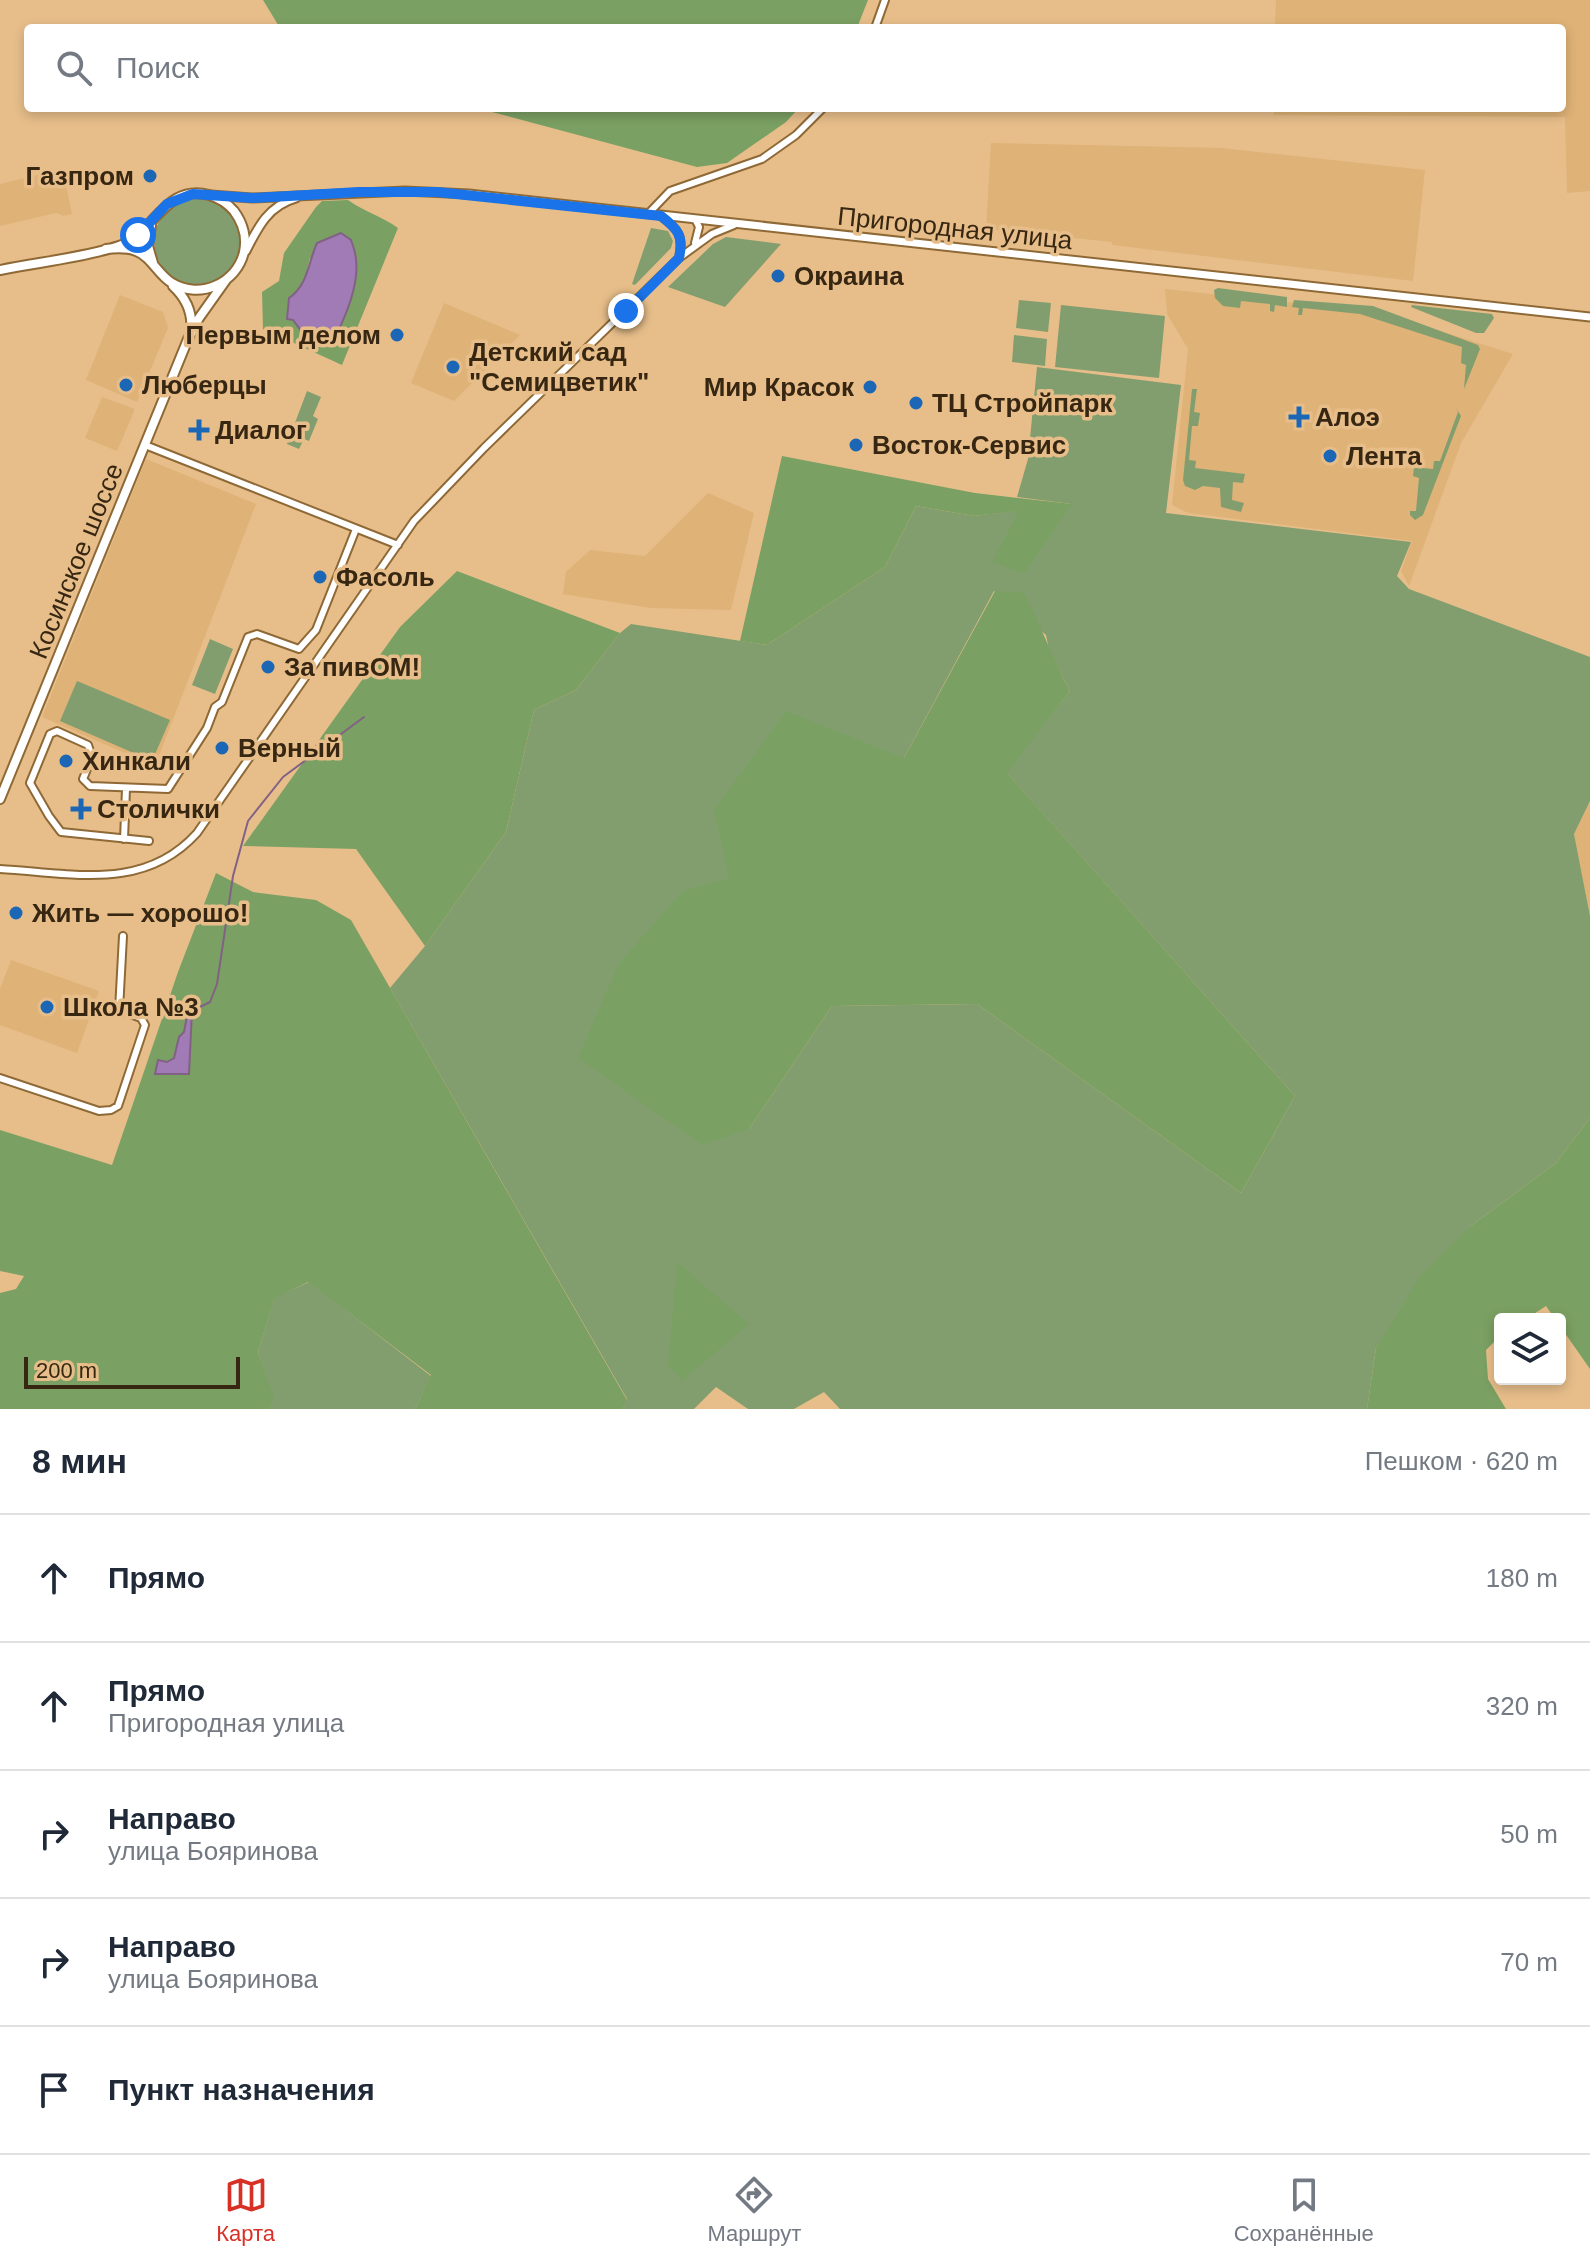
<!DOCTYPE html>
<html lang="ru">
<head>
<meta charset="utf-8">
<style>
  :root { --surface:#fff; --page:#f2f2f3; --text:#1f2937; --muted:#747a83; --line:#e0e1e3; --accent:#d93025 }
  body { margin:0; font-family:Helvetica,sans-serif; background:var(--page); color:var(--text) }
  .controls { position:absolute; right:24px; bottom:24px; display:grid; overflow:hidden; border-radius:8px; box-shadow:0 4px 12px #0003 }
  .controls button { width:72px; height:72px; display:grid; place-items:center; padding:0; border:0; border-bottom:2px solid var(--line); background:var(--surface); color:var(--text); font:40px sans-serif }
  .scale { position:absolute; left:24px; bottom:20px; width:216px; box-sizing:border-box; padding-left:8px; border:4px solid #372712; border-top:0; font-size:22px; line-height:28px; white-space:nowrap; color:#372712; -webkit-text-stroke:6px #e7be8a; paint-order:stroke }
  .stop { position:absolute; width:24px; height:24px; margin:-18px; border:6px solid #1a73e8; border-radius:50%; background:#fff }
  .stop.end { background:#1a73e8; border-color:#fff; box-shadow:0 2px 8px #0008 }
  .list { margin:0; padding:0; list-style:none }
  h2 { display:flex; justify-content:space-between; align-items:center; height:104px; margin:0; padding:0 32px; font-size:34px }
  h2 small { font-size:26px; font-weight:400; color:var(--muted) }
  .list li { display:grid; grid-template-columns:52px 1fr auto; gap:24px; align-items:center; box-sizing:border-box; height:128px; padding:0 32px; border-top:2px solid var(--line) }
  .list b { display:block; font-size:30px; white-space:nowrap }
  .list p { margin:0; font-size:26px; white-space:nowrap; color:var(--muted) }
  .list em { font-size:26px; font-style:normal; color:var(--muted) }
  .icon { flex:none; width:44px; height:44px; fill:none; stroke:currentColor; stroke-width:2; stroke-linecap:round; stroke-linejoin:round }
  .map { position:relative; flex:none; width:1590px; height:1409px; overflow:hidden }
  .search { position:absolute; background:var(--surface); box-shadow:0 4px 12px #0003; left:24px; right:24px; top:24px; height:88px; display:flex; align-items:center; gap:20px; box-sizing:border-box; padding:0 28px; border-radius:8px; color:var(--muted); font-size:30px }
  .sheet { height:744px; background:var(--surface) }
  nav { display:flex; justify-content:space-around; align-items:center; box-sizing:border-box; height:112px; border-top:2px solid var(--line); background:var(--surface); font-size:22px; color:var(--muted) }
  nav a { display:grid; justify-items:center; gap:4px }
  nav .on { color:var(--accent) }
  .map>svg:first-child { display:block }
  .built { fill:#dfb277 }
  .green { fill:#829e6f; fill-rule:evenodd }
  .forest { fill:#7ba063; fill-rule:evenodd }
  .water { fill:#a17bb5; stroke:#816284; stroke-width:2 }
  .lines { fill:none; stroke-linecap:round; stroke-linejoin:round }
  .stream { stroke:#816284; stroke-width:2 }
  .minor-casing { stroke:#8e6936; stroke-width:10 }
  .tertiary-casing { stroke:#8e6936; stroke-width:11 }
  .secondary-casing { stroke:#8e6936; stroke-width:12 }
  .minor { stroke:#fff; stroke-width:6 }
  .tertiary { stroke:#fff; stroke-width:7 }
  .secondary { stroke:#fff; stroke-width:8 }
  .route { stroke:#1a73e8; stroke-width:10 }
  .poi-dot { fill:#1b67b6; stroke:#e7be8a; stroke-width:3 }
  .labels { text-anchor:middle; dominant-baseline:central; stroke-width:7; stroke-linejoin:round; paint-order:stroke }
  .poi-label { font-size:26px; font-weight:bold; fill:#372712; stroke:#e7be8a; text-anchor:start }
  .street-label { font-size:26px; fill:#372712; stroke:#e7be8a }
</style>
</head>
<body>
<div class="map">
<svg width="1590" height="1409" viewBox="0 0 1590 1409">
  <rect width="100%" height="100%" fill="#e7be8a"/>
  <path class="built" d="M1276,0H1590V191L1567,193L1565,117L1274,115V108H1562V28H1275Z
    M991,143L1221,148L1425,170L1413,281L1112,245V242L986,229Z
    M54,171L56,178L64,176L72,214L64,216L56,213L0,226V184Z
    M1165,289L1381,312L1513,354L1461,443L1409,586L1401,571L1412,541L1188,513L1172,505L1188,349L1167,314Z
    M120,295L163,312L168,328L137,402L86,380Z
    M444,303L520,335L454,401L411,383Z
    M102,397L135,409L117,451L85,438Z
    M146,459L256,504L155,766L42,717Z
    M708,493L754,513L731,610L651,608L563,594L566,572L590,550L645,556Z
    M1590,801V916L1574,834Z
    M11,960L99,991L77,1053L0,1025V989Z"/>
  <path class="green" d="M154 242a43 43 0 1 1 86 0a43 43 0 1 1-86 0Z
    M651,228L668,231L673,241L671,248L635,285L632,284Z
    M726,237L781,244L725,307L668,287L713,244Z
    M1218,288L1287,297V307L1275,305L1274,312L1270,311V304L1241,301L1240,308L1223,306L1215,298L1214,290Z
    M1019,300L1051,303L1048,332L1016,328Z
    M1294,300L1373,306L1478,345L1480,349L1464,389L1466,365L1461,363L1462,347L1360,314L1303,308L1302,315H1298L1299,308L1292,307Z
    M1061,305L1165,316L1159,378L1055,367Z
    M1412,305L1492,314L1494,318L1484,333H1476L1411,307Z
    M1014,335L1047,339L1045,366L1012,362Z
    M1037,367L1181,385L1166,513L1411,542L1397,576L1409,589L1590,657V801L1574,834L1590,916V1118L1556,1163L1472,1225L1376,1348L1367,1409H840L824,1392L794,1409H748L716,1387L694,1409H623L627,1399L390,988L425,946L506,832L534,710L576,690L620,633L631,624L767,645L885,567L916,506L974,516L1071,504L1017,497L1028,459ZM994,591L1046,635L1049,650L1070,691L1006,772L1295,1096L1241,1193L977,1004L832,1006L749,1129L683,892L730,878L904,758Z
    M1192,389H1197L1194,412L1200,413L1198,426H1192L1189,460L1196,461L1195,468L1245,474L1243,483L1233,482L1232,500L1244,503L1241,512L1221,507L1220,488L1203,486L1195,490L1185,486L1183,480Z
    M307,391L321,397L313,416L318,419L309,441L304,439L299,449L287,444Z
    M1456,408L1461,416L1423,515L1415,520L1410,515V511H1416L1419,478L1413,476L1414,467L1433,469L1434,461H1440L1458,412Z
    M210,639L233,649L215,694L192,685Z
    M77,681L170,720L152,761L60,721Z
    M309,1282L431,1376L415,1409H270L273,1398L258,1352L274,1298Z"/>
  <path class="forest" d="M263,0H868L857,28H280Z
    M477,108H799L786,122L727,163L697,167Z
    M348,200C365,212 381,216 398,228L342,365L263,329L262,292L279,281L284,253L316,207L322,201ZM310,258L353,284L342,323L287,319L303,286Z
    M782,456L975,493L1072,504L1024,574L992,562L1019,511L974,516L916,506L885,567L767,645L740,641Z
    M457,571L620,633L576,690L534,710L506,832L425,946L356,849L243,846L400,627Z
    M995,591L1024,593C1041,626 1053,659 1070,691L1007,773L1295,1096L1241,1193L977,1004L832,1006L749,1129L702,1145L578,1058L619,963L683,891L729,878L714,810L786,711L904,758Z
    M216,873L253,892L316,900L351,920L627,1400L623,1409H415L431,1375L308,1282L274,1299L258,1352L274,1398L270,1409H0V1293L16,1289L24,1276L0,1271V1130L112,1165L178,972Z
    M1590,1118V1369L1560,1326V1319H1555L1546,1306L1526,1319H1500V1336L1486,1350L1488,1379L1506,1409H1367L1376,1348L1421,1275L1472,1225L1556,1163Z
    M677,1262L749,1324L682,1381L668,1364Z"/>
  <path class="water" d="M341,233L351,240C353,246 356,253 356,260C359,285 346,315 335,338L302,332L293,320L287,319L289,298C308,285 308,263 317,243Z
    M192,1011L189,1074H155L158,1060L167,1062L174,1058L179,1037L184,1032L187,1016Z"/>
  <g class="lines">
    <path class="stream" d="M192,1011L210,1002L217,984L233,876L248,821L283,777L364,717"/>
    <defs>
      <path id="minor" d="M875,28L885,0
        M648,214L670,191L762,159L796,135L823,108
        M661,216C678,229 684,236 679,258
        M695,219L699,227L695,243
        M145,445L398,545
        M124,839L126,789
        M149,841L61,832L49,816L30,783L50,734L57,731L88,745L92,757L83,779L90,786L168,789L207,728L215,707L222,702L248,637L257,634L299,649L316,630L356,529
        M0,869C72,873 144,892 197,833L414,521L484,448L679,258L712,234L734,225
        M0,1078L99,1111L111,1110L118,1106L145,1025L141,1018L119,1010L123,936"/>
      <path id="tertiary" d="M211,195L252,198L405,191L469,194L1590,317
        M246,251C258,227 268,206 296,198"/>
      <path id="secondary" d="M151,226L148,246L153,263
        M0,270C39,262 82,258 119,246C154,234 165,183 209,195C219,198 228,204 234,211C243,223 247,238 244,252C237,283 200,300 172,283C158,275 152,257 136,251C127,247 116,248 106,249
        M173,286C186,298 193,313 191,331
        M0,799L188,339L199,318L226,280"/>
    </defs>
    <use href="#minor" class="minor-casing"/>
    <use href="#tertiary" class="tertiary-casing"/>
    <use href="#secondary" class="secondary-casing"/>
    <use href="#minor" class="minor"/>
    <use href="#tertiary" class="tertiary"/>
    <use href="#secondary" class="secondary"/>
  </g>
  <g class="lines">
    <path class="route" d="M138,235L167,204L193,194L252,198L359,192H437L661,216C678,229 684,236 679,258L626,311"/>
  </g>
  <g class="poi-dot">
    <circle cx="150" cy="176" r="8"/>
    <circle cx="778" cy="276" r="8"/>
    <circle cx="397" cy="335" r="8"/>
    <circle cx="453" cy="367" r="8"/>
    <circle cx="126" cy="385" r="8"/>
    <circle cx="870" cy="387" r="8"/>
    <circle cx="916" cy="403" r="8"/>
    <path d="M1295 405h8v8h8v8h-8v8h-8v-8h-8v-8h8z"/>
    <path d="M195 418h8v8h8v8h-8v8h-8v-8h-8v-8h8z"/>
    <circle cx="856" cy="445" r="8"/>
    <circle cx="1330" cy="456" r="8"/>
    <circle cx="320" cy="577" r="8"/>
    <circle cx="268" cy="667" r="8"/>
    <circle cx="222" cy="748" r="8"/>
    <circle cx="66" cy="761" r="8"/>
    <path d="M77 797h8v8h8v8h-8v8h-8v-8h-8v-8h8z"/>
    <circle cx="16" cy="913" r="8"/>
    <circle cx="47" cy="1007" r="8"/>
  </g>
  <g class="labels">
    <g class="poi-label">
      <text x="134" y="176" text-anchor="end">Газпром</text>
      <text x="794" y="276">Окраина</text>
      <text x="381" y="335" text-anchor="end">Первым делом</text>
      <text x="469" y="352">Детский сад<tspan x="469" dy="30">"Семицветик"</tspan></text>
      <text x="142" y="385">Люберцы</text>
      <text x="854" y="387" text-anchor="end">Мир Красок</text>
      <text x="932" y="403">ТЦ Стройпарк</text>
      <text x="1315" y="417">Алоэ</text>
      <text x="215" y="430">Диалог</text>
      <text x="872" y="445">Восток-Сервис</text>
      <text x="1346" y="456">Лента</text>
      <text x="336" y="577">Фасоль</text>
      <text x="284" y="667">За пивОМ!</text>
      <text x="238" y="748">Верный</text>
      <text x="82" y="761">Хинкали</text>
      <text x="97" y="809">Столички</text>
      <text x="32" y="913">Жить — хорошо!</text>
      <text x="63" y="1007">Школа №3</text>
    </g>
    <g class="street-label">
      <text transform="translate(955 228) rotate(6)">Пригородная улица</text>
      <text transform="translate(76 561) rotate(-68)">Косинское шоссе</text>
    </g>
  </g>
</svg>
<div class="controls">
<button><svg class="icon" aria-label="layers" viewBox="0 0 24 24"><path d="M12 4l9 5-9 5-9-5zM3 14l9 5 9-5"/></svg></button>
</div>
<div class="scale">200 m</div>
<div class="stop" style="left:138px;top:235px"></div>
<div class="stop end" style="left:626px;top:311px"></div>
<div class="search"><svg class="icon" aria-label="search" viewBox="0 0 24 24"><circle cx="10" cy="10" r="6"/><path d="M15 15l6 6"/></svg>Поиск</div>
</div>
<section class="sheet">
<h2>8 мин<small>Пешком · 620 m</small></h2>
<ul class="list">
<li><svg class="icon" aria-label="ahead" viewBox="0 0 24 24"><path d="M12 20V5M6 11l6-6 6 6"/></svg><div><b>Прямо</b></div><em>180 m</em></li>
<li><svg class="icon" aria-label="ahead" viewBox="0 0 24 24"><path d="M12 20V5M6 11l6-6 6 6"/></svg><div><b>Прямо</b><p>Пригородная улица</p></div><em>320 m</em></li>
<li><svg class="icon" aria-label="right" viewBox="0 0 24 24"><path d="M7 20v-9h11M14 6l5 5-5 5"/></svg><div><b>Направо</b><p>улица Бояринова</p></div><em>50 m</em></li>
<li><svg class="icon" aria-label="right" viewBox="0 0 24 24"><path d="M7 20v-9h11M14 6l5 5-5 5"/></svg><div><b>Направо</b><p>улица Бояринова</p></div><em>70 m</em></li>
<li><svg class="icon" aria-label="arrive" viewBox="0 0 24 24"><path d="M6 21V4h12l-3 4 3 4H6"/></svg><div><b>Пункт назначения</b></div></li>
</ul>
</section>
<nav>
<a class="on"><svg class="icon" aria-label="map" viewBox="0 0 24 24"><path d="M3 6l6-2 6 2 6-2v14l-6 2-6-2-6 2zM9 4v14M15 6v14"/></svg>Карта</a>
<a><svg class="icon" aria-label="directions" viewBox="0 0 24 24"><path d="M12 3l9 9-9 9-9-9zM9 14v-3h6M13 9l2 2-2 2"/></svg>Маршрут</a>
<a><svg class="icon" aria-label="saved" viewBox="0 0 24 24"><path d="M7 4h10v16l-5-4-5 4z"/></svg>Сохранённые</a>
</nav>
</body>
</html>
